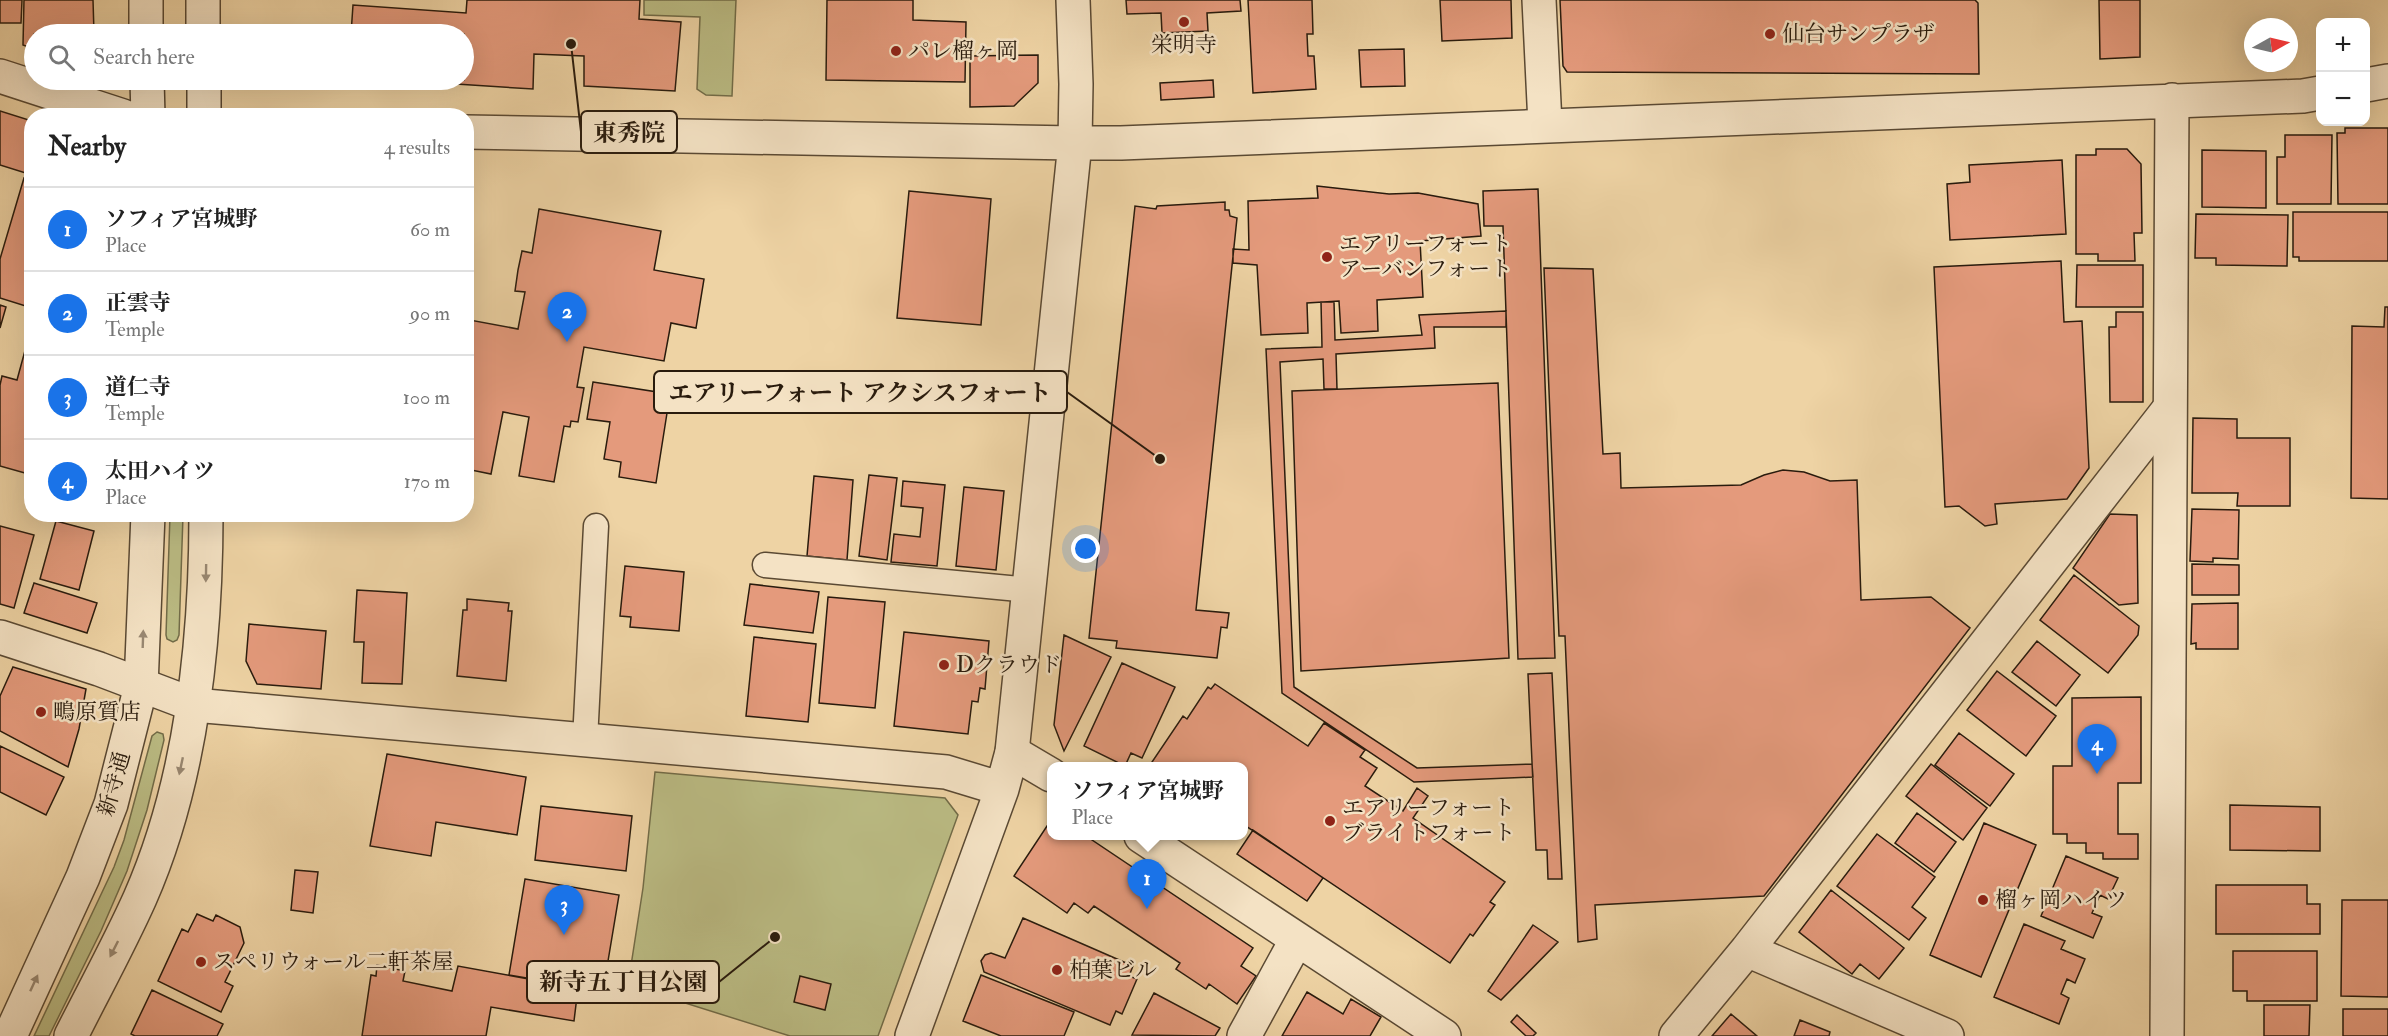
<!DOCTYPE html>
<html lang="en">
<head>
<meta charset="utf-8">
<style>
  :root { --surface:#fff; --page:#f2f2f2; --text:#222; --muted:#767676; --line:#e0e0e0; --accent:#1a73e8 }
  body { margin:0; font-family:"IM FELL Double Pica","Noto Serif JP",serif; background:var(--page); color:var(--text) }
  .controls { position:absolute; right:18px; top:18px; display:grid; overflow:hidden; border-radius:12px; box-shadow:0 6px 24px #0002 }
  .controls button { width:54px; height:54px; display:grid; place-items:center; padding:0; border:0; border-bottom:2px solid var(--line); background:var(--surface); color:var(--text); font:30px sans-serif }
  .compass { position:absolute; left:2244px; top:18px; width:54px; height:54px; border-radius:50%; background:var(--surface); box-shadow:0 6px 24px #0002; rotate:82deg }
  .you { position:absolute; left:1086px; top:549px; width:21px; height:21px; margin:-15px; border:4px solid #fff; border-radius:50%; background:#1a73e8; box-shadow:0 0 0 9px #1a73e833 }
  .badge { display:grid; place-items:center; width:39px; height:39px; border-radius:50%; background:var(--accent); color:#fff; font-size:20px; font-weight:700 }
  .pin { position:absolute; translate:-50% -50px; filter:drop-shadow(0 2px 3px #0008) }
  .pin::after { content:''; position:absolute; top:32px; width:21px; height:18px; background:inherit; clip-path:polygon(0 0,100% 0,50% 100%) }
  .popup { position:absolute; left:1047px; top:762px; width:201px; height:78px; box-sizing:border-box; display:grid; place-content:center; border-radius:12px; background:var(--surface); filter:drop-shadow(0 2px 4px #0005); font-size:20px; white-space:nowrap; color:var(--muted) }
  .popup b { font-size:22px; color:var(--text) }
  .popup::after { content:''; position:absolute; left:50%; top:100%; margin-left:-12px; border:12px solid transparent; border-top-color:var(--surface) }
  .list { margin:0; padding:0; list-style:none }
  h2 { display:flex; justify-content:space-between; align-items:center; height:78px; margin:0; padding:0 24px; font-size:26px }
  h2 small { font-size:20px; font-weight:400; color:var(--muted) }
  .list li { display:grid; grid-template-columns:39px 1fr auto; gap:18px; align-items:center; box-sizing:border-box; height:84px; padding:0 24px; border-top:2px solid var(--line) }
  .list b { display:block; font-size:22px; white-space:nowrap }
  .list p { margin:0; font-size:20px; white-space:nowrap; color:var(--muted) }
  .list em { font-size:20px; font-style:normal; color:var(--muted) }
  .icon { flex:none; width:33px; height:33px; fill:none; stroke:currentColor; stroke-width:2; stroke-linecap:round; stroke-linejoin:round }
  .map { position:relative; flex:none; width:2388px; height:1036px; overflow:hidden }
  .search { position:absolute; background:var(--surface); box-shadow:0 6px 24px #0002; left:24px; top:24px; width:450px; height:66px; display:flex; align-items:center; gap:15px; box-sizing:border-box; padding:0 21px; border-radius:33px; color:var(--muted); font-size:22px }
  .panel { position:absolute; background:var(--surface); box-shadow:0 6px 24px #0002; left:24px; top:108px; width:450px; height:414px; border-radius:24px }
  .map>svg:first-child { display:block }
  .green { fill:#bbbc84; stroke:#726c48; stroke-width:1.5 }
  .building { fill:#e49a7c; stroke:#291b0d; stroke-width:1.5 }
  .lines { fill:none; stroke-linecap:round; stroke-linejoin:round }
  .service-casing { stroke:#5a4933; stroke-width:27 }
  .minor-casing { stroke:#5a4933; stroke-width:36 }
  .tertiary-casing { stroke:#5a4933; stroke-width:36 }
  .service { stroke:#f4e2c4; stroke-width:24 }
  .minor { stroke:#f4e2c4; stroke-width:33 }
  .tertiary { stroke:#f4e2c4; stroke-width:33 }
  .oneway { fill:#998872 }
  .poi-dot { fill:#8f2418; stroke:#f4e2c4; stroke-width:2 }
  .labels { text-anchor:middle; dominant-baseline:central; stroke-width:5; stroke-linejoin:round; paint-order:stroke }
  .poi-label { font-size:22px; fill:#291b0d; stroke:#f4e2c4; text-anchor:start }
  .street-label { font-size:22px; fill:#291b0d; stroke:#f4e2c4 }
  .leader { fill:none; stroke:#291b0d; stroke-width:2 }
  .callout-dot { fill:#291b0d; stroke:#f4e2c4; stroke-width:2 }
  .callout { fill:#f4e2c4; stroke:#291b0d; stroke-width:2 }
  .callout-label { font-size:24px; text-anchor:middle; font-weight:bold; fill:#291b0d }
</style>
</head>
<body>
<div class="map">
<svg width="2388" height="1036" viewBox="0 0 2388 1036">
  <rect width="100%" height="100%" fill="#eed3a4"/>
  <filter id="stains"><feTurbulence type="fractalNoise" baseFrequency=".00333" numOctaves="4"/><feColorMatrix values="0 0 0 0 .2 0 0 0 0 .09 0 0 0 0 .02 0 0 0 .5 -.17"/></filter>
  <radialGradient id="worn" r=".72"><stop offset=".6" stop-color="#630" stop-opacity="0"/><stop offset="1" stop-color="#630" stop-opacity=".3"/></radialGradient>
  <path class="green" d="M644,0H736L732,96L706,95L697,89L700,17L644,15Z
    M170,515H183L179,635L177,640L173,642L167,639L166,635Z
    M157,732L163,734L164,740L147,810L127,871L101,931L49,1036H34L114,867L124,840L152,736Z
    M655,772L945,798L958,815L878,1036H790L628,985L643,888Z"/>
  <path class="building" d="M0,0H22L21,23H0Z
    M24,0H93L94,33L92,34H34V49L23,45Z
    M467,0H640L639,19L681,22L675,91L584,86V56L534,54L533,89L394,80H464V34H351L353,5L466,13Z
    M827,0H913V20L966,22L965,82L826,80Z
    M1126,0H1240L1241,11L1207,13L1208,31L1162,33L1161,13L1127,14Z
    M1248,0H1312L1313,34H1307L1308,56H1314L1316,89L1253,93Z
    M1440,0H1511L1512,38L1442,41Z
    M1560,0H1975L1978,3L1979,74L1567,72L1563,66Z
    M2099,0H2140V57L2100,59Z
    M1404,49L1405,86L1361,87L1359,50Z
    M1038,55V83L1014,106L970,107V56Z
    M1213,80L1214,97L1161,100L1160,83Z
    M0,111L32,121V175L0,165Z
    M2345,128H2388V204H2338L2337,133H2345Z
    M2285,135H2332L2331,204H2277V157H2285Z
    M2096,149H2127L2141,164L2142,233H2134L2135,261H2098V254H2076V155H2096Z
    M2202,150L2266,151V208L2202,207Z
    M2062,160L2066,234L1950,240L1947,184L1970,182L1969,165Z
    M24,178L32,180V308L0,298V259Z
    M1317,186L1389,194L1418,193L1478,204L1481,236L1420,241L1423,297L1377,300L1378,331L1341,333L1339,301L1307,303L1308,333L1261,335L1257,265L1233,263V249L1249,250L1248,201L1318,198Z
    M1538,189L1555,658L1518,659L1503,226H1484L1483,191Z
    M909,191L991,199L981,325L897,318Z
    M1225,202V210H1229L1230,216L1237,218L1196,610L1229,613L1227,628L1221,627L1217,658L1116,648L1117,641L1089,638L1135,206L1156,209L1157,206Z
    M539,209L661,231L654,270L704,279L696,328L671,323L664,361L584,347L577,387L584,388L578,422L571,421L570,427L564,426L554,482L519,476L529,417L503,412L491,474L466,469V337L470,320L518,329L525,292L515,291L518,270L522,251L532,253Z
    M2293,212H2388V261H2299V257H2293Z
    M2196,214L2288,215L2287,266L2216,265V258H2195Z
    M2061,261L2064,322L2082,321L2089,468L2067,499L1995,504L1997,524L1985,526L1959,506L1945,507L1934,267Z
    M2077,265H2143V307H2076Z
    M1544,268L1593,269L1603,454L1620,453L1621,488L1741,485L1764,475L1783,470L1804,472L1830,481L1857,480L1861,600L1931,597L1970,628L1764,896L1595,905L1597,939L1578,942L1565,636H1559Z
    M1321,302H1334L1335,340L1422,335L1419,315L1506,311V327H1434L1435,348L1336,354L1337,389H1324L1323,359L1280,362L1294,687L1417,768L1532,764L1533,777L1414,782L1282,693L1266,349L1322,347Z
    M0,305L6,307L0,328Z
    M2385,307H2388V499L2351,498L2352,326L2384,327Z
    M2116,312H2143V402H2110L2109,327H2116Z
    M32,325V475L0,466V385L2,376L17,380Z
    M593,382L670,394L656,483L619,477L621,462L604,459L610,422L587,419Z
    M1498,383L1509,658L1301,671L1292,391Z
    M2193,418L2237,419V438H2290V506H2237L2238,493H2192Z
    M869,475L897,478L887,560L859,556Z
    M814,476L853,480L847,560L807,556Z
    M903,481L945,485L937,566L891,562L894,534L920,537L923,508L901,506Z
    M964,487L1004,491L996,570L956,566Z
    M2192,509L2239,510L2238,559L2213,558V562L2190,561Z
    M2110,514L2137,515L2138,603L2119,605L2073,568Z
    M56,521L94,531L79,590L40,579Z
    M0,526L34,535L14,608L0,604Z
    M2192,564L2239,565V595H2192Z
    M625,566L684,572L679,631L630,627L631,617L620,616Z
    M2074,575L2139,626L2138,635L2108,673L2040,620Z
    M34,583L97,603L87,633L24,613Z
    M750,584L819,592L813,633L744,625Z
    M357,590L407,593L402,684L362,683L364,642H354Z
    M828,597L885,602L875,708L819,703Z
    M467,599L509,603L508,611H512L506,681L457,676L463,610H467Z
    M2238,603V649H2196V643L2191,644L2192,604Z
    M249,624L326,631L321,689L257,684L246,661Z
    M904,632L989,641L985,689L980,688L978,702L972,701L968,734L894,726Z
    M1064,635L1111,657L1064,751L1054,725Z
    M754,637L816,644L808,722L746,716Z
    M2037,641L2080,675L2056,706L2012,672Z
    M1122,663L1175,687L1142,758L1131,753L1125,766L1084,746Z
    M13,667L86,689L79,729L68,767L0,731V696Z
    M1997,671L2056,716L2026,756L1967,710Z
    M1552,673L1562,879H1548L1547,850H1536L1528,674Z
    M1215,684L1308,746L1324,723L1365,750L1360,757L1377,768L1365,786L1403,811L1417,788L1428,796L1413,818L1505,882L1490,902L1495,905L1473,936L1470,934L1450,963L1243,824V766H1159L1152,762L1183,716L1187,719L1208,687L1211,689Z
    M2141,697V783H2118V834H2138V859H2103V853H2086V843H2067V834H2053V766H2072V698Z
    M1959,733L2014,774L1990,806L1935,765Z
    M0,746L64,777L46,815L0,792Z
    M387,754L526,777L517,835L436,822L431,856L370,846Z
    M1931,764L1987,808L1963,840L1906,796Z
    M2230,805L2320,807V851L2230,850Z
    M541,806L632,816L626,871L535,860Z
    M1917,813L1956,842L1934,872L1895,843Z
    M1051,820V836H1086L1253,948L1241,966L1256,976L1237,1004L1209,984L1206,989L1176,969L1180,963L1094,906L1088,913L1074,903L1067,913L1014,876Z
    M1984,823L2036,845L1981,977L1930,955Z
    M1253,830L1323,878L1307,901L1237,854Z
    M1877,834L1935,877L1912,907L1926,918L1909,940L1837,886Z
    M2066,856L2118,878L2108,899L2100,895L2092,913L2102,917L2093,938L2041,916Z
    M295,870L318,872L313,913L291,910Z
    M525,879L619,895L603,991L509,975Z
    M2216,885H2307V904H2320V934H2216Z
    M1831,890L1904,948L1879,979L1860,964L1852,974L1799,932Z
    M2342,900H2388V997L2341,996Z
    M197,914L213,921L216,915L240,927L244,943L225,982L233,986L221,1012L158,981L182,929L188,932Z
    M1023,918L1133,966L1129,976L1137,979L1122,1014L1116,1011L1110,1025L984,972L981,961L985,955L991,953L1005,958Z
    M2024,924L2065,941L2061,949L2085,959L2075,983L2067,979L2061,994L2069,998L2059,1024L1994,997Z
    M1533,925L1558,942L1501,1000L1488,991Z
    M2233,951H2317V1001H2247V991H2233Z
    M377,965L405,971L403,981L452,991L458,966L578,988L574,1021L491,1007L486,1036H362L371,975L376,976Z
    M981,975L1074,1012L1064,1036H1001L963,1021Z
    M800,976L831,984L825,1010L794,1002Z
    M152,990L223,1024L217,1036H135L131,1034Z
    M1307,992L1343,1014L1351,999L1381,1017L1370,1036H1282Z
    M1154,993L1220,1028L1215,1036L1132,1035Z
    M2264,1005H2310L2309,1036H2264Z
    M2343,1009H2388V1036H2343Z
    M1731,1014L1757,1036H1712Z
    M1517,1015L1536,1033L1533,1036H1526L1511,1022Z
    M1800,1020L1830,1032L1829,1036H1794Z"/>
  <g class="lines">
    <defs>
      <path id="service" d="M765,565L1030,590
        M585,740L596,526"/>
      <path id="minor" d="M1539,0L1545,124
        M0,637L99,669L194,705
        M1012,752L1051,775
        M1141,836L1444,1036
        M1747,950L1947,1036
        M1244,1036L1297,939
        M1676,1036L1747,950L2169,409"/>
      <path id="tertiary" d="M146,0V34
        M203,0V34
        M0,76L123,116
        M147,80L148,116
        M204,80V116
        M2366,85L2388,81
        M466,132L1075,143H1121L2303,96L2320,93
        M194,705L946,772L1002,789
        M10,1036L83,877L111,804L141,686L148,514
        M71,1036C94,990 119,945 140,898C192,780 206,642 206,514
        M912,1036L1002,789L1012,752L1075,143L1076,84L1073,0
        M2167,1036L2172,100"/>
    </defs>
    <use href="#service" class="service-casing"/>
    <use href="#minor" class="minor-casing"/>
    <use href="#tertiary" class="tertiary-casing"/>
    <use href="#service" class="service"/>
    <use href="#minor" class="minor"/>
    <use href="#tertiary" class="tertiary"/>
  </g>
  <defs><path id="oneway-solid" d="M-6-.8H1V-3.2L6.5 0L1 3.2V.8H-6Z" transform="scale(1.5)"/></defs>
  <g class="oneway">
    <use href="#oneway-solid" transform="translate(206 573) rotate(91)"/>
    <use href="#oneway-solid" transform="translate(143 639) rotate(-88)"/>
    <use href="#oneway-solid" transform="translate(181 766) rotate(102)"/>
    <use href="#oneway-solid" transform="translate(114 949) rotate(117)"/>
    <use href="#oneway-solid" transform="translate(34 983) rotate(-65)"/>
  </g>
  <g class="poi-dot">
    <circle cx="1184" cy="22" r="6"/>
    <circle cx="1770" cy="34" r="6"/>
    <circle cx="896" cy="51" r="6"/>
    <circle cx="1327" cy="257" r="6"/>
    <circle cx="944" cy="665" r="6"/>
    <circle cx="41" cy="712" r="6"/>
    <circle cx="1330" cy="821" r="6"/>
    <circle cx="1983" cy="900" r="6"/>
    <circle cx="201" cy="962" r="6"/>
    <circle cx="1057" cy="970" r="6"/>
  </g>
  <g class="labels">
    <g class="poi-label">
      <text x="1782" y="34">仙台サンプラザ</text>
      <text x="1184" y="45" text-anchor="middle">栄明寺</text>
      <text x="908" y="51">パレ榴ヶ岡</text>
      <text x="1339" y="244">エアリーフォート<tspan x="1339" dy="25">アーバンフォート</tspan></text>
      <text x="956" y="665">Dクラウド</text>
      <text x="53" y="712">鴫原質店</text>
      <text x="1342" y="808">エアリーフォート<tspan x="1342" dy="25">ブライトフォート</tspan></text>
      <text x="1995" y="900">榴ヶ岡ハイツ</text>
      <text x="213" y="962">スペリウォール二軒茶屋</text>
      <text x="1069" y="970">柏葉ビル</text>
    </g>
    <g class="street-label">
      <text transform="translate(114 784) rotate(-74)">新寺通</text>
    </g>
  </g>
  <path class="leader" d="M571 44L581 132M1160 459L1067 392M775 937L719 982"/>
  <g class="callout-dot">
    <circle cx="571" cy="44" r="6"/>
    <circle cx="1160" cy="459" r="6"/>
    <circle cx="775" cy="937" r="6"/>
  </g>
  <g class="callout">
    <rect x="581" y="111" width="96" height="42" rx="6"/>
    <rect x="654" y="371" width="413" height="42" rx="6"/>
    <rect x="527" y="961" width="192" height="42" rx="6"/>
  </g>
  <g class="callout-label">
    <text x="629" y="141">東秀院</text>
    <text x="860" y="401">エアリーフォート アクシスフォート</text>
    <text x="623" y="990">新寺五丁目公園</text>
  </g>
  <rect width="100%" height="100%" filter="url(#stains)"/>
  <rect width="100%" height="100%" fill="url(#worn)"/>
</svg>
<div class="controls">
<button>+</button>
<button>−</button>
</div>
<svg class="compass" viewBox="-18 -18 36 36"><path d="M0-13l5 13h-10z" fill="#e53935"/><path d="M0 13l5-13h-10z" fill="#767676"/></svg>
<div class="you"></div>
<div class="pin badge" style="left:1147px;top:909px">1</div>
<div class="popup"><b>ソフィア宮城野</b>Place</div>
<div class="pin badge" style="left:567px;top:342px">2</div>
<div class="pin badge" style="left:564px;top:935px">3</div>
<div class="pin badge" style="left:2097px;top:774px">4</div>
<div class="search"><svg class="icon" aria-label="search" viewBox="0 0 24 24"><circle cx="10" cy="10" r="6"/><path d="M15 15l6 6"/></svg>Search here</div>
<section class="panel">
<h2>Nearby<small>4 results</small></h2>
<ul class="list">
<li><span class="badge">1</span><div><b>ソフィア宮城野</b><p>Place</p></div><em>60 m</em></li>
<li><span class="badge">2</span><div><b>正雲寺</b><p>Temple</p></div><em>90 m</em></li>
<li><span class="badge">3</span><div><b>道仁寺</b><p>Temple</p></div><em>100 m</em></li>
<li><span class="badge">4</span><div><b>太田ハイツ</b><p>Place</p></div><em>170 m</em></li>
</ul>
</section>
</div>
</body>
</html>
